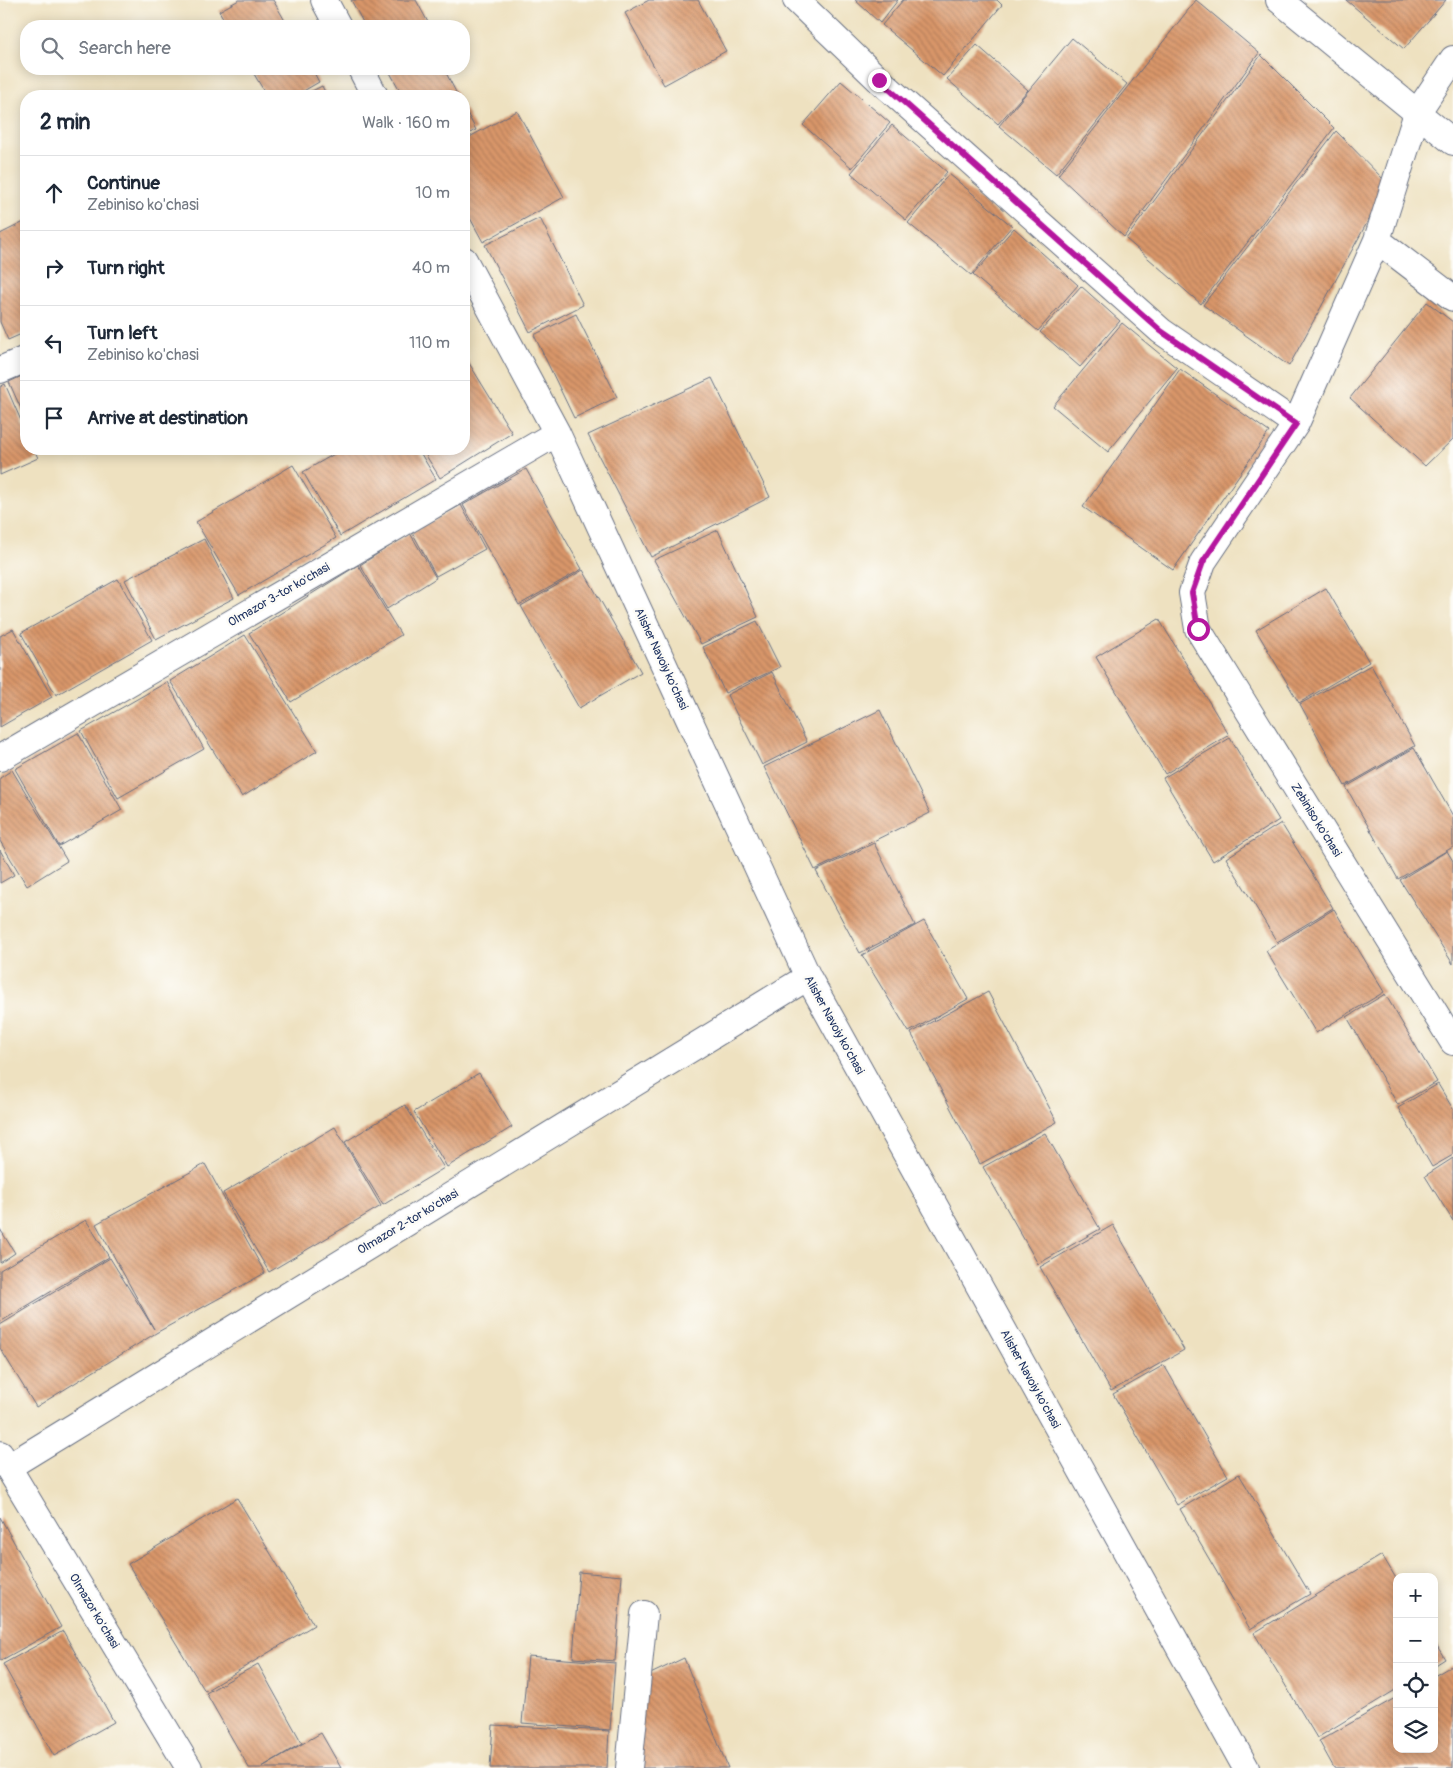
<!DOCTYPE html>
<html lang="en">
<head>
<meta charset="utf-8">
<style>
  :root { --surface:#fff; --page:#f6f6f7; --text:#1f2937; --muted:#747a83; --line:#e0e1e3 }
  body { margin:0; font-family:Pangolin,sans-serif; background:var(--page); color:var(--text) }
  .controls { position:absolute; right:15px; bottom:15px; display:grid; overflow:hidden; border-radius:10px; box-shadow:0 2px 12px #0003 }
  .controls button { width:45px; height:45px; display:grid; place-items:center; padding:0; border:0; border-bottom:1px solid var(--line); background:var(--surface); color:var(--text); font:25px sans-serif }
  .stop { position:absolute; width:15px; height:15px; margin:-11px; border:4px solid #b5179e; border-radius:50%; background:#fff }
  .stop.end { background:#b5179e; border-color:#fff; box-shadow:0 1px 5px #0008 }
  .list { margin:0; padding:0; list-style:none }
  h2 { display:flex; justify-content:space-between; align-items:center; height:65px; margin:0; padding:0 20px; font-size:21px }
  h2 small { font-size:16px; font-weight:400; color:var(--muted) }
  .list li { display:grid; grid-template-columns:32px 1fr auto; gap:15px; align-items:center; box-sizing:border-box; height:75px; padding:0 20px; border-top:1px solid var(--line) }
  .list b { display:block; font-size:19px; white-space:nowrap }
  .list p { margin:0; font-size:16px; white-space:nowrap; color:var(--muted) }
  .list em { font-size:16px; font-style:normal; color:var(--muted) }
  .icon { flex:none; width:28px; height:28px; fill:none; stroke:currentColor; stroke-width:2; stroke-linecap:round; stroke-linejoin:round }
  .map { position:relative; flex:none; width:1453px; height:1768px; overflow:hidden }
  .search { position:absolute; background:var(--surface); box-shadow:0 2px 12px #0003; left:20px; top:20px; width:450px; height:55px; display:flex; align-items:center; gap:12px; box-sizing:border-box; padding:0 18px; border-radius:20px; color:var(--muted); font-size:19px }
  .panel { position:absolute; background:var(--surface); box-shadow:0 2px 12px #0003; left:20px; top:90px; width:450px; height:365px; border-radius:20px }
  .map>svg:first-child { display:block }
  .building { fill:url(#building-back-hatch) }
  .lines { fill:none; stroke-linecap:round; stroke-linejoin:round }
  .minor-casing { stroke:#656d80; stroke-width:28 }
  .minor { stroke:#fff; stroke-width:26 }
  .route { stroke:#b5179e; stroke-width:6 }
  .labels { text-anchor:middle; dominant-baseline:central; stroke-width:5; stroke-linejoin:round; paint-order:stroke }
  .street-label { font-size:12px; fill:#1b2f5e; stroke:#fdfcf7 }
</style>
</head>
<body>
<div class="map">
<svg width="1453" height="1768" viewBox="0 0 1453 1768">
  <defs>
    <pattern id="building-back-hatch" width="6" height="6" patternUnits="userSpaceOnUse" patternTransform="scale(1.25)"><rect width="6" height="6" fill="#d99669"/><path d="M-1 5l2 2M0 0l6 6M5-1l2 2" fill="none" stroke="#af7b5a"/></pattern>
  </defs>
  <rect width="100%" height="100%" fill="#fdfcf7"/>
  <filter id="ink" filterUnits="userSpaceOnUse"><feTurbulence type="fractalNoise" baseFrequency=".02" numOctaves="2"/><feDisplacementMap in="SourceGraphic" scale="10" xChannelSelector="R" yChannelSelector="G"/><feConvolveMatrix kernelMatrix="1 2 1 2 8 2 1 2 1" color-interpolation-filters="sRGB"/></filter>
  <filter id="wash" filterUnits="userSpaceOnUse"><feTurbulence type="fractalNoise" baseFrequency=".0096" numOctaves="4" result="noise"/><feDisplacementMap in="SourceGraphic" scale="20" xChannelSelector="R" yChannelSelector="G"/><feGaussianBlur stdDeviation="1.12" result="paint"/><feColorMatrix in="noise" values="0 0 0 0 0 0 0 0 0 0 0 0 0 0 0 0 0 1.4 0 .05"/><feComposite in="paint" operator="in"/></filter>
  <g filter="url(#wash)">
    <rect width="100%" height="100%" fill="#eee1c0"/>
    <g id="blocks">
      <path class="building" d="M239,0H273L288,26H228L219,11Z
        M351,0H416L430,26H365Z
        M649,0H698L726,51L664,85L625,13Z
        M855,0H898L880,23Z
        M903,0H997L1002,5L943,76L882,25Z
        M1196,0L1259,53L1124,237L1058,175Z
        M1346,0H1446L1404,49Z
        M1072,38L1127,84L1056,174L999,126Z
        M977,45L1028,90L998,124L947,79Z
        M1261,55L1334,128L1201,304L1126,239Z
        M251,69H312L319,82L295,96H267Z
        M388,69H444L458,96H403Z
        M841,81L890,123L852,168L803,125Z
        M322,86L327,96H302Z
        M464,107L476,130L464,136Z
        M517,111L564,197L483,242L464,207V140Z
        M892,125L947,172L906,220L851,173Z
        M1336,131L1388,184L1289,366L1203,305Z
        M949,174L1012,226L971,275L908,223Z
        M540,218L583,305L530,332L485,245Z
        M26,221V332L8,340L0,322V234Z
        M1014,228L1078,285L1038,331L973,275Z
        M1081,286L1120,321L1080,367L1040,332Z
        M1427,302L1453,322V439L1425,466L1350,398Z
        M576,314L617,397L574,418L534,335Z
        M1122,323L1177,368L1108,452L1053,406Z
        M464,355L512,433L440,478L422,449H464Z
        M1180,369L1269,432L1173,570L1083,507Z
        M26,374V420L9,382Z
        M712,378L770,497L651,557L588,435Z
        M5,384L26,432V449H34L38,458L0,475V387Z
        M343,449H418L436,479L340,536L303,472Z
        M293,465L336,538L239,595L196,522Z
        M526,469L582,569L519,605L463,505Z
        M461,505L485,549L436,576L412,532Z
        M718,530L758,617L701,644L654,560Z
        M410,533L436,578L387,609L360,565Z
        M204,539L234,598L156,639L125,580Z
        M358,565L401,635L291,702L249,633Z
        M583,570L641,672L579,708L521,606Z
        M118,579L152,640L56,695L21,633Z
        M1326,588L1369,662L1299,703L1256,630Z
        M1159,619L1229,735L1165,774L1096,657Z
        M757,621L780,667L725,693L703,647Z
        M13,629L52,697L0,727V636Z
        M245,635L317,751L242,797L170,681Z
        M1371,665L1415,746L1345,786L1300,704Z
        M772,672L807,742L762,765L727,695Z
        M167,682L204,749L118,798L81,731Z
        M880,710L930,813L815,870L764,767Z
        M78,733L122,810L59,846L15,769Z
        M1230,738L1279,820L1213,861L1163,778Z
        M1414,748L1453,816V847L1398,879L1346,787Z
        M12,770L67,861L27,886L0,841V778Z
        M1281,823L1333,908L1277,942L1226,858Z
        M874,843L915,925L860,953L816,871Z
        M0,850L14,875L0,883Z
        M1447,851L1453,861V964L1400,880Z
        M1334,909L1384,992L1316,1033L1266,951Z
        M924,921L968,999L909,1032L862,955Z
        M988,992L1057,1122L980,1164L911,1033Z
        M1385,994L1437,1082L1398,1105L1347,1017Z
        M479,1073L512,1127L447,1167L414,1112Z
        M1438,1084L1453,1109V1155L1432,1167L1398,1108Z
        M405,1105L444,1168L383,1205L345,1142Z
        M335,1127L381,1206L269,1272L223,1193Z
        M1045,1133L1100,1229L1038,1264L983,1167Z
        M1453,1158V1221L1425,1176Z
        M205,1164L265,1273L156,1333L36,1407L0,1348V1325L110,1258L154,1329L96,1224Z
        M86,1220L109,1257L0,1322V1270Z
        M1113,1225L1184,1350L1111,1391L1040,1267Z
        M0,1229L15,1253L0,1263Z
        M1164,1365L1228,1476L1177,1505L1113,1394Z
        M1239,1474L1310,1594L1250,1629L1180,1509Z
        M237,1498L314,1625L205,1691L128,1564Z
        M0,1517L61,1627L0,1661Z
        M1382,1555L1397,1580V1689L1317,1738L1254,1633Z
        M579,1572L622,1576L615,1661L573,1658Z
        M63,1631L114,1722L54,1756L3,1664Z
        M1434,1641L1445,1659L1434,1666Z
        M528,1656L615,1663L610,1730L522,1723Z
        M684,1658L728,1768H631L638,1680Z
        M258,1664L302,1743L262,1767L321,1733L341,1768H249L206,1693Z
        M1453,1665V1768H1334L1319,1741L1397,1697V1749H1434V1676Z
        M493,1725L609,1731L607,1768H490Z"/>
    </g>
  </g>
  <g filter="url(#ink)">
    <use href="#blocks" fill-opacity="0" stroke="#656d80" stroke-width="1"/>
    <g class="lines">
      <defs>
        <path id="minor" d="M324,0L338,26
          M796,0L879,80L1161,331L1296,424
          M1279,0L1453,142
          M1453,59L1417,113L1377,240L1296,424L1203,562L1192,593L1198,629L1453,1042
          M361,69L375,96
          M1377,240L1453,298
          M464,260L557,433L808,977L1246,1768
          M0,370L26,359
          M0,758L557,433
          M0,1454L189,1768
          M8,1467L808,977
          M629,1768L644,1614"/>
      </defs>
      <use href="#minor" class="minor-casing"/>
      <use href="#minor" class="minor"/>
    </g>
  </g>
  <g class="lines" filter="url(#ink)">
    <path class="route" d="M879,80L1161,331L1296,424L1203,562L1192,593L1198,629"/>
  </g>
  <g class="labels">
    <g class="street-label">
      <text transform="translate(279 595) rotate(-30)">Olmazor 3-tor ko'chasi</text>
      <text transform="translate(661 659) rotate(65)">Alisher Navoiy ko'chasi</text>
      <text transform="translate(1316 820) rotate(58)">Zebiniso ko'chasi</text>
      <text transform="translate(834 1025) rotate(61)">Alisher Navoiy ko'chasi</text>
      <text transform="translate(408 1222) rotate(-31)">Olmazor 2-tor ko'chasi</text>
      <text transform="translate(1030 1379) rotate(61)">Alisher Navoiy ko'chasi</text>
      <text transform="translate(94 1611) rotate(59)">Olmazor ko'chasi</text>
    </g>
  </g>
</svg>
<div class="controls">
<button>+</button>
<button>−</button>
<button><svg class="icon" aria-label="locate" viewBox="0 0 24 24"><circle cx="12" cy="12" r="6"/><path d="M12 2v4M12 18v4M2 12h4M18 12h4"/></svg></button>
<button><svg class="icon" aria-label="layers" viewBox="0 0 24 24"><path d="M12 4l9 5-9 5-9-5zM3 14l9 5 9-5"/></svg></button>
</div>
<div class="stop" style="left:1198px;top:629px"></div>
<div class="stop end" style="left:879px;top:80px"></div>
<div class="search"><svg class="icon" aria-label="search" viewBox="0 0 24 24"><circle cx="10" cy="10" r="6"/><path d="M15 15l6 6"/></svg>Search here</div>
<section class="panel">
<h2>2 min<small>Walk · 160 m</small></h2>
<ul class="list">
<li><svg class="icon" aria-label="ahead" viewBox="0 0 24 24"><path d="M12 20V5M6 11l6-6 6 6"/></svg><div><b>Continue</b><p>Zebiniso ko'chasi</p></div><em>10 m</em></li>
<li><svg class="icon" aria-label="right" viewBox="0 0 24 24"><path d="M7 20v-9h11M14 6l5 5-5 5"/></svg><div><b>Turn right</b></div><em>40 m</em></li>
<li><svg class="icon" aria-label="left" viewBox="0 0 24 24"><path d="M17 20v-9H6M10 6l-5 5 5 5"/></svg><div><b>Turn left</b><p>Zebiniso ko'chasi</p></div><em>110 m</em></li>
<li><svg class="icon" aria-label="arrive" viewBox="0 0 24 24"><path d="M6 21V4h12l-3 4 3 4H6"/></svg><div><b>Arrive at destination</b></div></li>
</ul>
</section>
</div>
</body>
</html>
